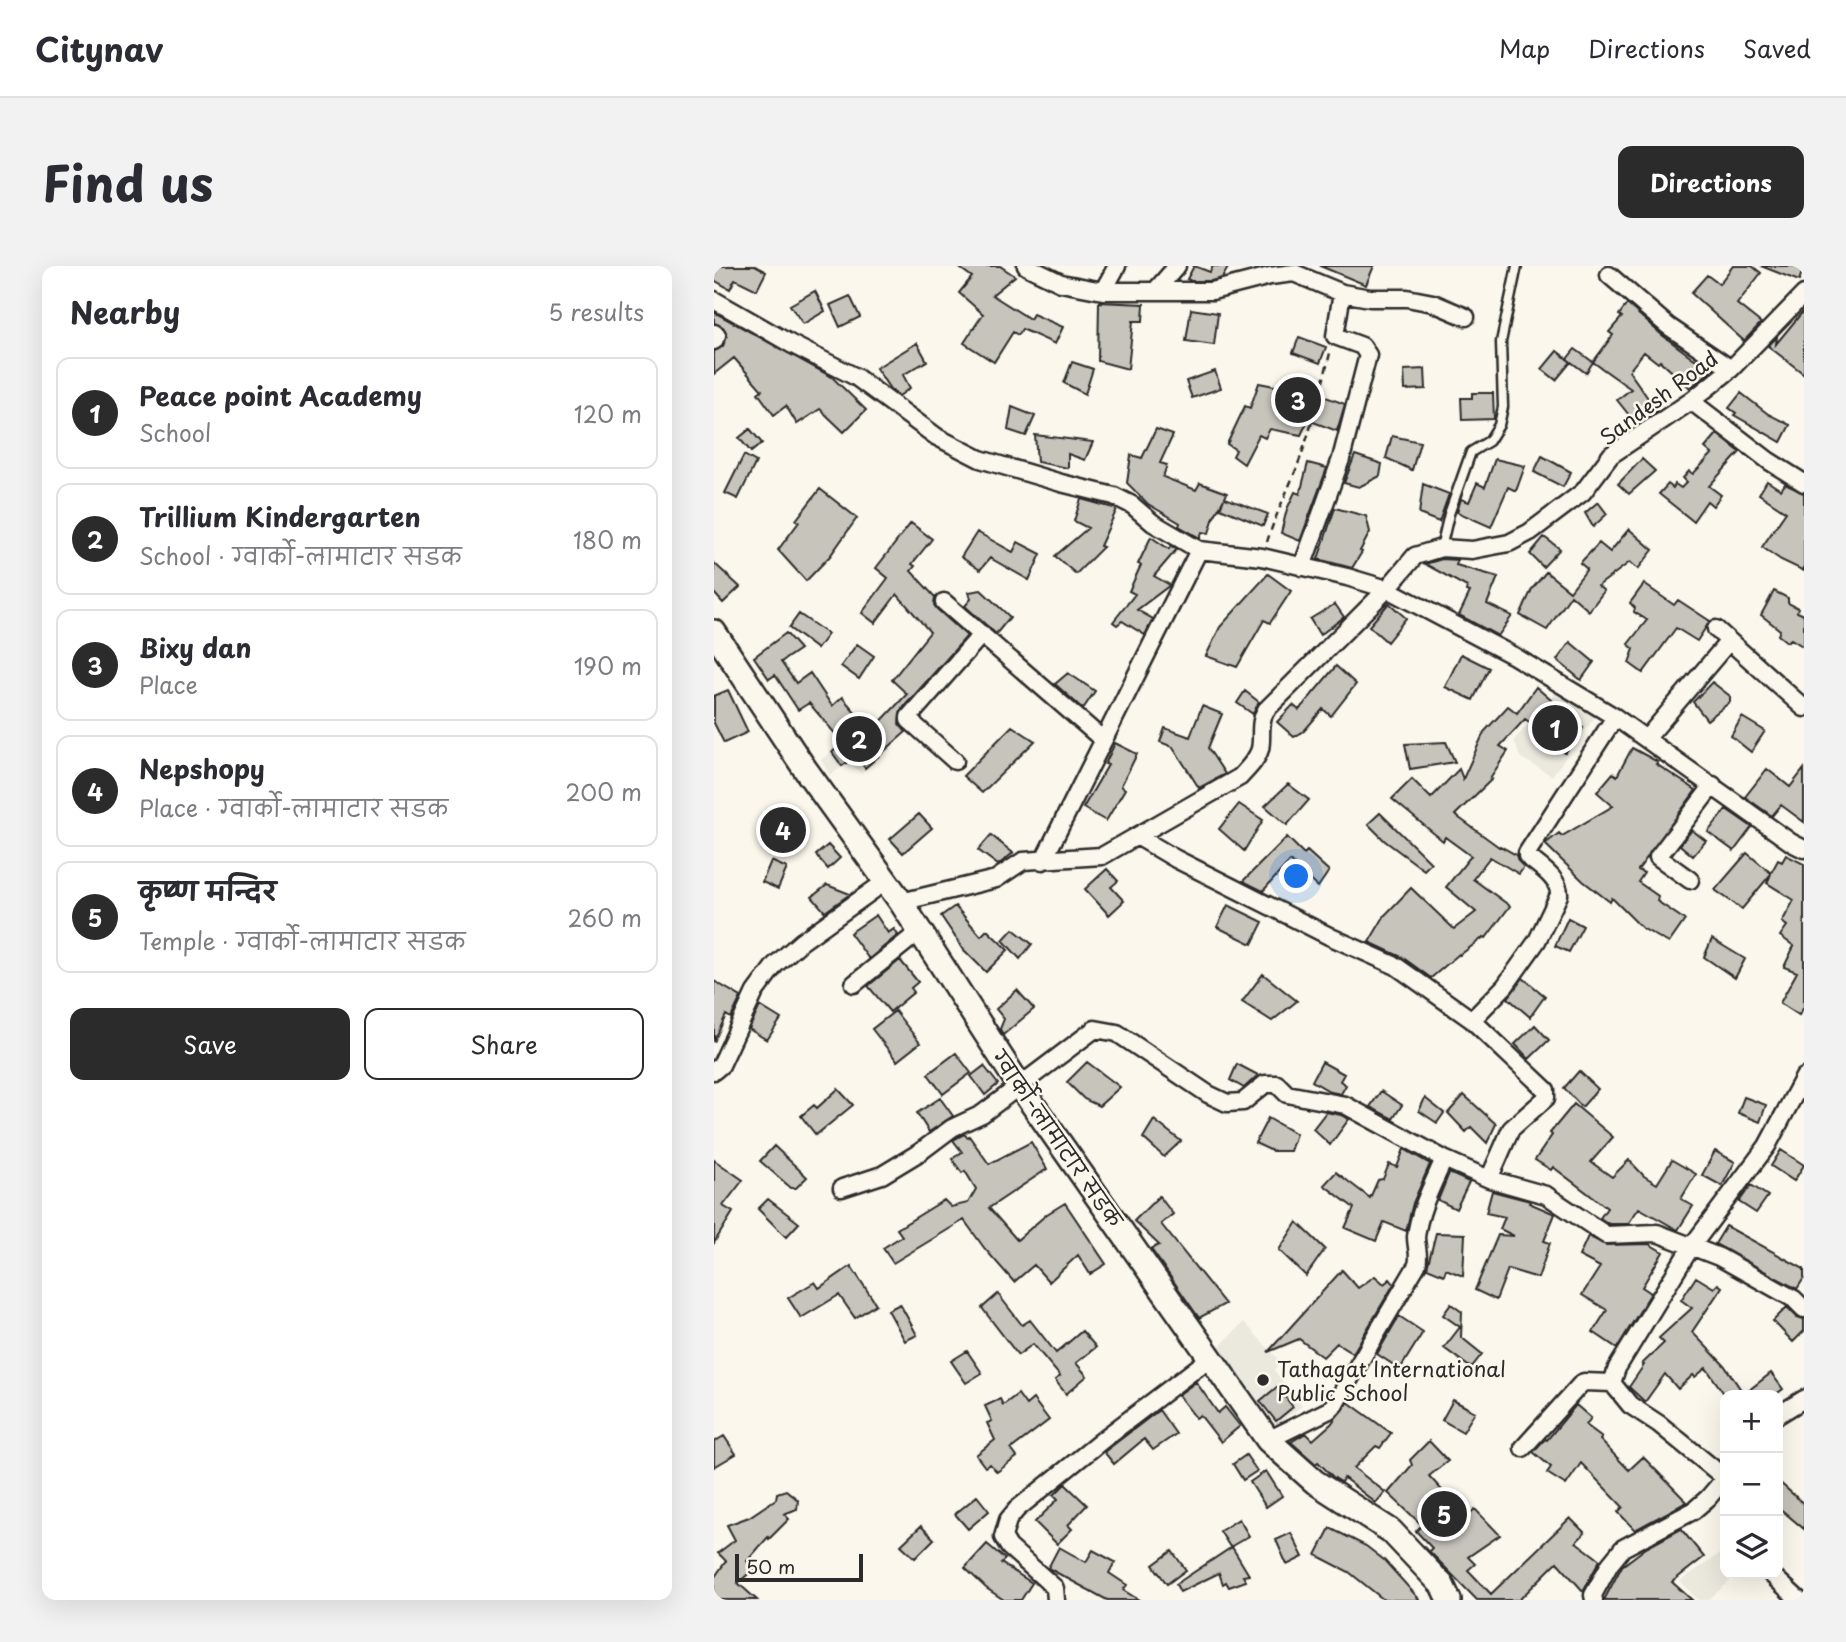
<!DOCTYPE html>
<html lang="en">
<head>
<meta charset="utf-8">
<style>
  :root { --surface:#fff; --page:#f2f2f3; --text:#2b2b33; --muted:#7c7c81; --line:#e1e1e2; --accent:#2b2b2b }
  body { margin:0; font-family:"Playpen Sans","Playpen Sans Deva",sans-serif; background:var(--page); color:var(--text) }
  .controls { position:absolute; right:21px; bottom:21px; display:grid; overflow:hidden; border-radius:14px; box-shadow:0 7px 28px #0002 }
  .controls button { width:63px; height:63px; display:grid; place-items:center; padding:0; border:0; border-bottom:2px solid var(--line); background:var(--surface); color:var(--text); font:35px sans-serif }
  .scale { position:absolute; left:21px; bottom:18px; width:128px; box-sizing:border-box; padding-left:7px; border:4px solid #2b2b2b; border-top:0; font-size:19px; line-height:24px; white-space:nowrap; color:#2b2b2b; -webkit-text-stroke:5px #fbf7ec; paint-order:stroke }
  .you { position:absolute; left:583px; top:611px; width:24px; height:24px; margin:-18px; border:5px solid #fff; border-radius:50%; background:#1a73e8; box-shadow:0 0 0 10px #1a73e833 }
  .badge { display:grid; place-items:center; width:46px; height:46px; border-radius:50%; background:var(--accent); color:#fff; font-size:23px; font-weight:700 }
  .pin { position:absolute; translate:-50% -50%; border:4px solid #fff; box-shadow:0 2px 7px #0006 }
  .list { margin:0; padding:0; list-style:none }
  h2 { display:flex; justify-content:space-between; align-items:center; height:91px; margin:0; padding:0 28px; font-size:30px }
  h2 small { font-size:23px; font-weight:400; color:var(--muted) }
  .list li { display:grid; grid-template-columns:46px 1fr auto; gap:21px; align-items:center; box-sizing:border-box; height:112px; margin:0 14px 14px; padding:0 14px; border:2px solid var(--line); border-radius:14px }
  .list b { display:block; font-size:26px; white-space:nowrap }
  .list p { margin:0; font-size:23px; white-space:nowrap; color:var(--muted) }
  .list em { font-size:23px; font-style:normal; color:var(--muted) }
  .actions { display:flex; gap:14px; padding:21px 28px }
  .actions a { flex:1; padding:16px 0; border:2px solid var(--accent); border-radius:14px; text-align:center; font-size:24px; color:var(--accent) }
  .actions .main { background:var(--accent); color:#fff }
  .icon { flex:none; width:38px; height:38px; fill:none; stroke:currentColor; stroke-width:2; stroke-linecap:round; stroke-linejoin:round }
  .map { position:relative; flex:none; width:1090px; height:1334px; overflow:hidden; border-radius:14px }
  header { display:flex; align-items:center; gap:42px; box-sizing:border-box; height:98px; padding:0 35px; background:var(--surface); border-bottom:2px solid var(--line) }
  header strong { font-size:33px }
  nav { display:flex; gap:38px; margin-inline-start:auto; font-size:24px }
  .intro { display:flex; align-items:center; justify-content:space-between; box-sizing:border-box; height:168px; padding:0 42px }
  h1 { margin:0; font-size:49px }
  .button { padding:18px 32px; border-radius:14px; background:var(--accent); color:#fff; font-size:24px; font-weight:700 }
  main { display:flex; gap:42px; padding:0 42px }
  aside { flex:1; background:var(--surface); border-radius:14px; box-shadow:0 7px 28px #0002 }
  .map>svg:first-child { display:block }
  .built { fill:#ebe8de }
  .building { fill:#c7c4bc; stroke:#2b2b2b; stroke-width:2 }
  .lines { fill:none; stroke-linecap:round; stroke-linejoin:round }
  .service-casing { stroke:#2b2b2b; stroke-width:13 }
  .minor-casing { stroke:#2b2b2b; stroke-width:21 }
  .secondary-casing { stroke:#2b2b2b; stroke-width:28 }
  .path { stroke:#2b2b2b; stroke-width:2.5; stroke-dasharray:7 5; stroke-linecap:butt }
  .service { stroke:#fbf7ec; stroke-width:8 }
  .minor { stroke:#fbf7ec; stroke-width:16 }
  .secondary { stroke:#fbf7ec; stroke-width:23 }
  .poi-dot { fill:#2b2b2b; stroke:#fbf7ec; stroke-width:2.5 }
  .labels { text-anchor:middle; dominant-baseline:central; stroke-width:5; stroke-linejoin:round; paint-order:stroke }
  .street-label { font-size:21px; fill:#2b2b2b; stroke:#fbf7ec }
  .poi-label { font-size:21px; fill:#2b2b2b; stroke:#fbf7ec; text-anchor:start }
</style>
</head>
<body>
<header>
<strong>Citynav</strong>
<nav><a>Map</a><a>Directions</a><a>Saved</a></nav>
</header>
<div class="intro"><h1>Find us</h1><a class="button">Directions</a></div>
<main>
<aside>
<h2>Nearby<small>5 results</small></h2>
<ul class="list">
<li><span class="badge">1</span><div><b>Peace point Academy</b><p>School</p></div><em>120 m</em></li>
<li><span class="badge">2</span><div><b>Trillium Kindergarten</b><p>School · ग्वार्को-लामाटार सडक</p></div><em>180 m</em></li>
<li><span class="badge">3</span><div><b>Bixy dan</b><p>Place</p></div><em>190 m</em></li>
<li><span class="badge">4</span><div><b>Nepshopy</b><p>Place · ग्वार्को-लामाटार सडक</p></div><em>200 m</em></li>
<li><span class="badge">5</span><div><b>कृष्ण मन्दिर</b><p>Temple · ग्वार्को-लामाटार सडक</p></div><em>260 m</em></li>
</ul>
<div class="actions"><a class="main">Save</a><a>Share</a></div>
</aside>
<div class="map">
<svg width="1090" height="1334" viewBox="0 0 1090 1334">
  <rect width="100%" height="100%" fill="#fbf7ec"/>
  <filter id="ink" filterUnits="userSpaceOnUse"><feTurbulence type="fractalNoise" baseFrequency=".0143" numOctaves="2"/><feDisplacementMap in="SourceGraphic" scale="14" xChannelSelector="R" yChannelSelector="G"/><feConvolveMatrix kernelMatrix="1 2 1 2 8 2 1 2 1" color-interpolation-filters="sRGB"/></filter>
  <g filter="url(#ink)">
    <path class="built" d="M844,424L881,451L838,510L806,491L800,474Z
      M149,458L170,487L147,508L136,496L116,509L107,494Z
      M530,1056L566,1095L560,1104L588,1140L561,1160L537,1124L505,1081Z
      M1011,1284V1308H1024L994,1334H984L966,1315Z"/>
    <path class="building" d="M0,0H41L52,6L43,24L21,13L16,23L0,14L2,4Z
      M243,0H286L301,10L278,29L316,53L319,48L349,61L341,78L308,63L304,69L299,66L280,96L250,77L269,48L245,27L258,11Z
      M480,0L496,6L499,0H515L508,12L497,15H477L473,13Z
      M606,0H660L652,19Z
      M1019,0H1038L1047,7L1023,38L1047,57L1030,75L977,27L993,9L1005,18Z
      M1047,0H1090L1085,15Z
      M101,25L111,45L89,58L76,39Z
      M136,30L146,51L126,61L116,39Z
      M385,36L430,38L429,55H419L414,103L384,95Z
      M913,38L948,69L979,92L992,99L997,105L976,122L946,95L944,97L930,86L915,105L943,145L923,159L903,134L917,123L879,96L899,69L895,66L908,51L905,49Z
      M477,43L504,47L500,79L472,75Z
      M1090,44V108L1054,80L1063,71L1062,78Z
      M0,46L118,111L152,144L130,166L106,143L83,158L72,140L60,149L44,127L48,124L20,92L0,108V85L9,80L13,69L9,61L0,57Z
      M585,71L612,81L606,97L579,87Z
      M203,77L213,95L189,109L196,122L185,130L176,123L162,102Z
      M861,83L879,96L872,107L853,93Z
      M843,85L857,96L842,114L828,103Z
      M358,96L379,103L371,128L350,117Z
      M711,103L712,123L691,124L690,104Z
      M501,105L507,122L478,132L472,115Z
      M545,117L571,122L599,123L598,126L631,138L623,165L594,154L587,169L556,163L551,172L545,169L530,198L519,190L522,184L513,178L531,140L536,142Z
      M758,127H779L780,153L748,154L747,132H758Z
      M1027,127L1054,148L1076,159L1067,176L1020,149L1022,147L1015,142Z
      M298,141L321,150L312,170L294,164Z
      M36,163L48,177L37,186L25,172Z
      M442,163L459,169L446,197L453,199L449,211L482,224L486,217L513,227L511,232L554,248L549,260L506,242L510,233L500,251L495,267L488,266L486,272L465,260L466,257L434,238L413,217L417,189L428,192Z
      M1003,168L1026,186L995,220L1007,229L999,240L993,235L979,255L945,228L954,218L959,222L961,218L967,222L973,216L969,212L975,205L979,208L998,188L991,182Z
      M321,169L379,176L371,194L354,188V202L323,196Z
      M678,170L706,176L698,204L672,192Z
      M30,189L42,196L24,233L11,227Z
      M641,189L668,198L666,210L645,221L630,217Z
      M828,190L857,206L849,221L820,206Z
      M781,193L811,200L802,225L794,221L777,261L743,246L747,233L755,236L763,217L771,221Z
      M928,193L941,205L915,228L904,218Z
      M594,197L613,202L586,275L567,267L573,243L581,226L586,228Z
      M1053,215L1067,224L1071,218L1090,227V305L1067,294L1048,281L1072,246L1045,228Z
      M709,218L735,228L725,256L705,248Z
      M106,223L143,252L116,290L92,315L64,284L85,256L82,254Z
      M367,233L403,243L386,280L389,281L362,308L341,290L374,262L360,255Z
      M884,236L893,248L879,261L871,247Z
      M621,242L652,250L656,266L646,285L648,286L638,302L604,293Z
      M197,257L218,273L198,298L201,300L197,305L221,331L220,339L223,343L253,370L187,444L185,458L192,466L151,502L142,490L128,500L118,486L130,478L95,437L84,444L61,409L55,413L40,391L72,367L86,383L67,396L82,417L96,407L118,440L128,431L158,465L193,428L178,414L216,366L183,328L161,357L148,347L174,312L162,302Z
      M915,263L939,284L924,303L916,296L884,320L890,325L875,345L857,329L833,364L806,349L818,323L832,306L856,325L873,303L866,297L885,277L896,286Z
      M263,266L299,286L304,276L327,288L315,314L276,292L266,304L247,291Z
      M437,271L455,283L457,280L463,283L440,310L456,319L423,344L439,353L431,369L408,355L403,359L399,356L421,328L415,325L427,299L424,298Z
      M830,271L846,283L829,301L816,288Z
      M728,293L744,294L742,299L784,311L773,338L798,350L784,370L745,349L756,326L752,325L753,321L711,298Z
      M0,297L26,321L9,337L0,327Z
      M554,308L577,325L556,357L550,354L523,401L492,390L506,361Z
      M930,318L960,339L964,334L996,355L983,375L962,362L929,407L915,397L920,383L914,378L933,354L920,346L921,342L916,337Z
      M267,324L296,351L282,368L251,340L257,333L255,326Z
      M1060,325L1074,332V337L1084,342L1083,346L1090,349V381L1077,373L1073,376L1064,369L1066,364L1047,349Z
      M675,337L692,352L673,376L655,360Z
      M621,338L630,351L606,369L596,353Z
      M85,348L114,368L103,383L75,362Z
      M856,376L880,396L867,414L843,394Z
      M143,378L160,390L145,413L127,400Z
      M747,388L775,402L759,434L731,421Z
      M622,400L642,418L617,450L609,443L590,465L580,471L563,456L579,439L585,444Z
      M354,407L381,425L369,443L341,418Z
      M998,416L1016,430V436L993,454L979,436Z
      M822,421L869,462L851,487L832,472L834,469L811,453L786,480L794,485L776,512L778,513L741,549L785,581L786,580L802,589L804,595L810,601L805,608L776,591L759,613L796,640L772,672L770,671L746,689L745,688L717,712L688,691L655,676L671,649L697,622L740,663L762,646L732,621L757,590L731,571L729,575L678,533L698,513L717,532L745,503L749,513L770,466L794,440L803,447Z
      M14,424L34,466L10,477L0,457V430Z
      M531,425L545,436L539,448L523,437Z
      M488,440L508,448L494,482L511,508L485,522L459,481L446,476L451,462L476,471Z
      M1028,451L1051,465L1037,486L1017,470Z
      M298,460L321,475L268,527L249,510Z
      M732,476L741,496L696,503L691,478Z
      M401,477L423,488L407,520L411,523L392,555L369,542L394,499L391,498Z
      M918,482L944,496L942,498L982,524L924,604L930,607L924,616L944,630L943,635L971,654L955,677L928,662L898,632L896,636L869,615L831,578L845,567L848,570L899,540L883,526L899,507L903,510Z
      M1053,503L1076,521L1090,503V556L1067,539L1058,550L1031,531Z
      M574,518L595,534L573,559L551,540Z
      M525,538L549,554L530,585L505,563Z
      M1012,543L1038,561L1020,585L994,566Z
      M77,546L85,570L62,578L51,557L60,550Z
      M666,547L717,597L710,604L671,575L654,558Z
      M205,548L218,562L189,587L176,573Z
      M978,564L992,575L979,590L966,579Z
      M277,569L299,587L284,599L264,584Z
      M573,571L590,588L593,585L615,605L604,621L576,595L549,625L529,615Z
      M114,579L126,592L114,603L102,589Z
      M1033,587L1057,607L1064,594L1068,596L1072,589L1090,598V741L1085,749L1066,737L1083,706L1070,701L1080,680L1066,670L1073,660L1068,656L1080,634L1053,617L1057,608L1028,643L1001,624Z
      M57,595L73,602L64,623L48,616Z
      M393,603L404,615L397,621L410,635L395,649L371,623Z
      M113,619L136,628L111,646L98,631Z
      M514,639L549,656L538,678L503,661Z
      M241,640L267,670L273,664L294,684L272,706L250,684L227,650Z
      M162,649L174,667L180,663L184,669L155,693L136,667Z
      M854,652L869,660L855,686L841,680Z
      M299,663L318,678L306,693L289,674Z
      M998,673L1031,693L1021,712L990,691Z
      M186,694L204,716L197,722L200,726L176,746L154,720Z
      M549,708L583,735L558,755L528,736Z
      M809,712L831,730L816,751L794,732Z
      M0,715L27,731L17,752L12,749L0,776Z
      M303,724L320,743L289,769L286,763L290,753L282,743Z
      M46,740L67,753L53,774L35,763Z
      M181,745L206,777L183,795L158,763Z
      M821,759L835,774L815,793L801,778Z
      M242,787L257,807L229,828L214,808Z
      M373,796L406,821L385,840L370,833L353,816Z
      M608,796L630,808L626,815L632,819L627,828L617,826L598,815Z
      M523,798L544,809L530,822L516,814Z
      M270,800L284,818L271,829L257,810Z
      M865,805L884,823L868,841L850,822Z
      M124,823L139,839L102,869L87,850L100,839L103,842Z
      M667,825L688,839L679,853L656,841Z
      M750,829L782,858L773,877L757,861L752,866L734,847Z
      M1030,831L1052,839L1046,856L1024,847Z
      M226,832L239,850L215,866L203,847Z
      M711,832L730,847L723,857L705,845Z
      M860,838L899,871L877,896L898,911L915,894L930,910L943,918L958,894L982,908L967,933L979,940L964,964L925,942L914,958H895L886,952L893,942L839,901L837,904L821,894L838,869L836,867Z
      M612,846L627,849L635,853L616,879L599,863Z
      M554,852L582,868L576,885H558L541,877Z
      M440,854L467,875L450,891L429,872Z
      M250,868L253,871L255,870L275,898L317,876L333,903L275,942L303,974L333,948L351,937L392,998L376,1008L364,989L335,1016L320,999L300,1016L271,983L250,954L179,997L169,982L188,970L183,963L230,934L237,941L254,937L262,923L251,905L248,907L238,893L248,886L239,874Z
      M60,880L93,911L82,922H77L46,895Z
      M690,883L716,898L699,937L692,965L670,956L662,975L631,962L640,942L610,919L622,906L656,932L664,914L669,913L675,898L683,901Z
      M1067,884L1090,899L1080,915L1057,900Z
      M1001,885L1021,896L1008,920L988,909Z
      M0,894L29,914L9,940L19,946L0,977Z
      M735,907L755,916L742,943L724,934Z
      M1037,919L1054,930L1042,947L1025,936Z
      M778,925L816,935L815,937L841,948L830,975L836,977L824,1012L794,1003L782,1034L761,1024L784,969L800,970L786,963L791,951L772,947Z
      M445,930L459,948L447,958L511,1038L485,1052L437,983L445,979L420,955Z
      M54,933L85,957L72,971L44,943Z
      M583,956L611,983L592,1010L565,984Z
      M1012,960L1090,1003V1012L1083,1023L1001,978Z
      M722,967L751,968L749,1010L732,1003L730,1009L713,1002Z
      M874,970L892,979L935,978L949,986L928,1021L937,1027L903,1082L879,1066L893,1044L868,1029L886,1001L865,990Z
      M137,1000L162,1038L141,1052L125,1029L87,1052L74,1032L101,1016L105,1022Z
      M628,1004L644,1022L661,1010L670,1018L676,1013L680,1018L639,1087L623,1077L609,1091L585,1073L554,1086Z
      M982,1011L1000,1022L1004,1018L1008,1021L978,1066L1010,1099L1030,1128L1057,1107L1069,1123L1061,1129H1011L992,1102L981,1111L979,1109L964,1123L951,1108L931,1136L915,1121L930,1099L928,1098L950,1077L945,1072L978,1042L967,1034Z
      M284,1028L308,1059L316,1054L342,1087L368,1065L382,1081L362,1097L373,1110L352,1128L341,1114L346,1110L319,1078L304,1089L268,1042Z
      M186,1038L203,1069L191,1075L174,1044Z
      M737,1038L748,1046L747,1071L768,1088L757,1102L730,1082L746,1061L729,1049Z
      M1073,1041L1083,1051L1090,1053V1065L1079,1076L1059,1055Z
      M685,1050L709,1066L686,1103L663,1088Z
      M253,1085L268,1107L252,1117L237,1095Z
      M482,1116L504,1147L511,1141L526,1160L507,1176L486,1149L482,1152L464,1129Z
      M563,1121L579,1141L562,1155L546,1135Z
      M304,1128L312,1139L319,1133L335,1154L297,1183L303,1191L283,1206L276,1198L271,1201L262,1189L281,1174L273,1157L278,1155L271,1140L286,1133L289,1139Z
      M739,1134L761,1146L749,1166L728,1154Z
      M634,1136L677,1167L666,1182L662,1180L640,1202L671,1226L662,1237L630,1212L627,1216L619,1211L604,1196L602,1198L577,1176L592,1167L599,1174L617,1158Z
      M862,1139L877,1152L872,1159L888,1171L886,1174L915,1204L929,1191L973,1236L921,1264L904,1246L909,1241L867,1197L852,1219L833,1207L837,1201L819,1186L831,1173L833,1174Z
      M445,1144L462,1168L439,1184L430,1173L400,1198L390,1186Z
      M10,1170L22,1188L0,1201V1176Z
      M715,1175L734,1195L715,1210L736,1233L749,1253L761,1243L786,1269L754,1291L761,1298L754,1304L777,1328L856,1252L871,1267L862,1276L886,1294L869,1325L843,1296L805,1334H763L715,1285L718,1282L702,1265L708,1259L674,1227L698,1199L696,1194Z
      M532,1189L543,1205L529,1214L519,1198Z
      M552,1205L568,1230L552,1241L536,1216Z
      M1064,1215L1090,1238V1263L1064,1241Z
      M351,1218L373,1239L354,1259L358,1263L343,1278L321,1256L344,1233L340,1229Z
      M72,1224L84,1234L83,1243L70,1248L75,1253L55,1273L54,1271L33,1295L40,1303L24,1317L43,1334H0V1312L12,1295L4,1287L21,1274L13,1259L35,1251L62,1233L63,1227Z
      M263,1230L275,1245L254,1263L241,1248Z
      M525,1253L535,1270L516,1281L506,1265Z
      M207,1260L220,1273L201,1292L187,1279Z
      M616,1262L652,1280L670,1294L706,1334H670L635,1306L602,1289Z
      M967,1263L990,1291L958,1316L978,1334H890L908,1300L932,1282Z
      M577,1267L589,1291L573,1299L562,1274Z
      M273,1278L291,1293L287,1297L318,1317L307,1334H290L272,1322L251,1302Z
      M345,1281L372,1296L379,1284L401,1296L395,1307L413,1319L409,1324L425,1334H393L334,1302Z
      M518,1281L535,1309L529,1310L532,1315L515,1321L512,1316L509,1318L505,1307L466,1326L462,1318Z
      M458,1285L472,1304L453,1318L439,1299Z"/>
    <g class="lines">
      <defs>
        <path id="service" d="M727,282L735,248L757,186L775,175L785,159L789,141L787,76L803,0"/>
        <path id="minor" d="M312,0L347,17L389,25H498L556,10L580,7L628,27L621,70L648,80L654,89L627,193L588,301
          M895,9L954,60L1017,103
          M442,24L463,0
          M389,25L403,0
          M628,27L656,32H693L719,37L752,51
          M0,34L77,78L142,111L223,171L266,193L347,217L400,230L418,239L439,257L485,284L548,291L633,311L673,323L800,390L901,451L1078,577L1090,583
          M0,67L3,69L0,75
          M977,135L1055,195L1090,217
          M230,336L388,473
          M1002,363L1090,442
          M932,473L1015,375
          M241,495L195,454V451L268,368
          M423,570L462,593L617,671L682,700L758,754L832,824V832L797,863L775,913
          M329,595L485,284
          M976,614L944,591L999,519
          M187,636L282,613L309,595L388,590L526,511C533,503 543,494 546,483C549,470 544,457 552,444L673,323L701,290L727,282L758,284L795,277L816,266L869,226L897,189L977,135L1017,103L1090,28
          M140,718L206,665
          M758,754L791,720L823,675L845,629C846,612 824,600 813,590V587L901,451
          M0,805L7,799L41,726L61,699L87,676L172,615
          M128,922L168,909L206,886L238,862L268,848L381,763L403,767L494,828L513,837L529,836L551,818H563L573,828L631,839L730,893L775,913L832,929L892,969L943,967L1005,991L1080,1033L1090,1043
          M1064,1149L1090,1133
          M554,1174L615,1144L621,1138L703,999C706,989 702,981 702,971C705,944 719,918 730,893
          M809,1182L866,1119L870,1116L898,1117
          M1011,1212L945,1158L916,1139L898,1117L903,1102L977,981L1053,880L1090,811
          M1057,1308L1085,1334
          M342,1334L341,1322L295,1281L289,1271L294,1254L303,1243L396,1168L496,1092
          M880,1334L879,1329L896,1298L909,1282L979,1245L994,1232L1011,1212"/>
        <path id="secondary" d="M0,366L91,503L187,636L305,819L554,1174L601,1216L677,1265L728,1319L735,1334"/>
      </defs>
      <use href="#service" class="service-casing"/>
      <use href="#minor" class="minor-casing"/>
      <use href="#secondary" class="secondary-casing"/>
      <path class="path" d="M553,276C561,250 573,226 583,201C597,164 607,125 616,87"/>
      <use href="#service" class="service"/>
      <use href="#minor" class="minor"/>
      <use href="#secondary" class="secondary"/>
    </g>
  </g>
  <circle class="poi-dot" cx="549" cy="1114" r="7"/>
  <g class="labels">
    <g class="street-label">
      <text transform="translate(944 131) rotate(-37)">Sandesh Road</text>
      <text transform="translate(344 872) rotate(55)">ग्वार्को-लामाटार सडक</text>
    </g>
    <g class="poi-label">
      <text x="563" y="1102">Tathagat International<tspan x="563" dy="24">Public School</tspan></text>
    </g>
  </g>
</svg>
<div class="controls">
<button>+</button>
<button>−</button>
<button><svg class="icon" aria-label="layers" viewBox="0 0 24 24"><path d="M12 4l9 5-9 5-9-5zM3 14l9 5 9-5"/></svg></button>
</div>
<div class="scale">50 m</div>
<div class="you"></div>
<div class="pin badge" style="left:841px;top:462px">1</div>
<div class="pin badge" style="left:145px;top:473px">2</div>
<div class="pin badge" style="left:584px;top:134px">3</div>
<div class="pin badge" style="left:69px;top:564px">4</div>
<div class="pin badge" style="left:730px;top:1248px">5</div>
</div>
</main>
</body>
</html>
